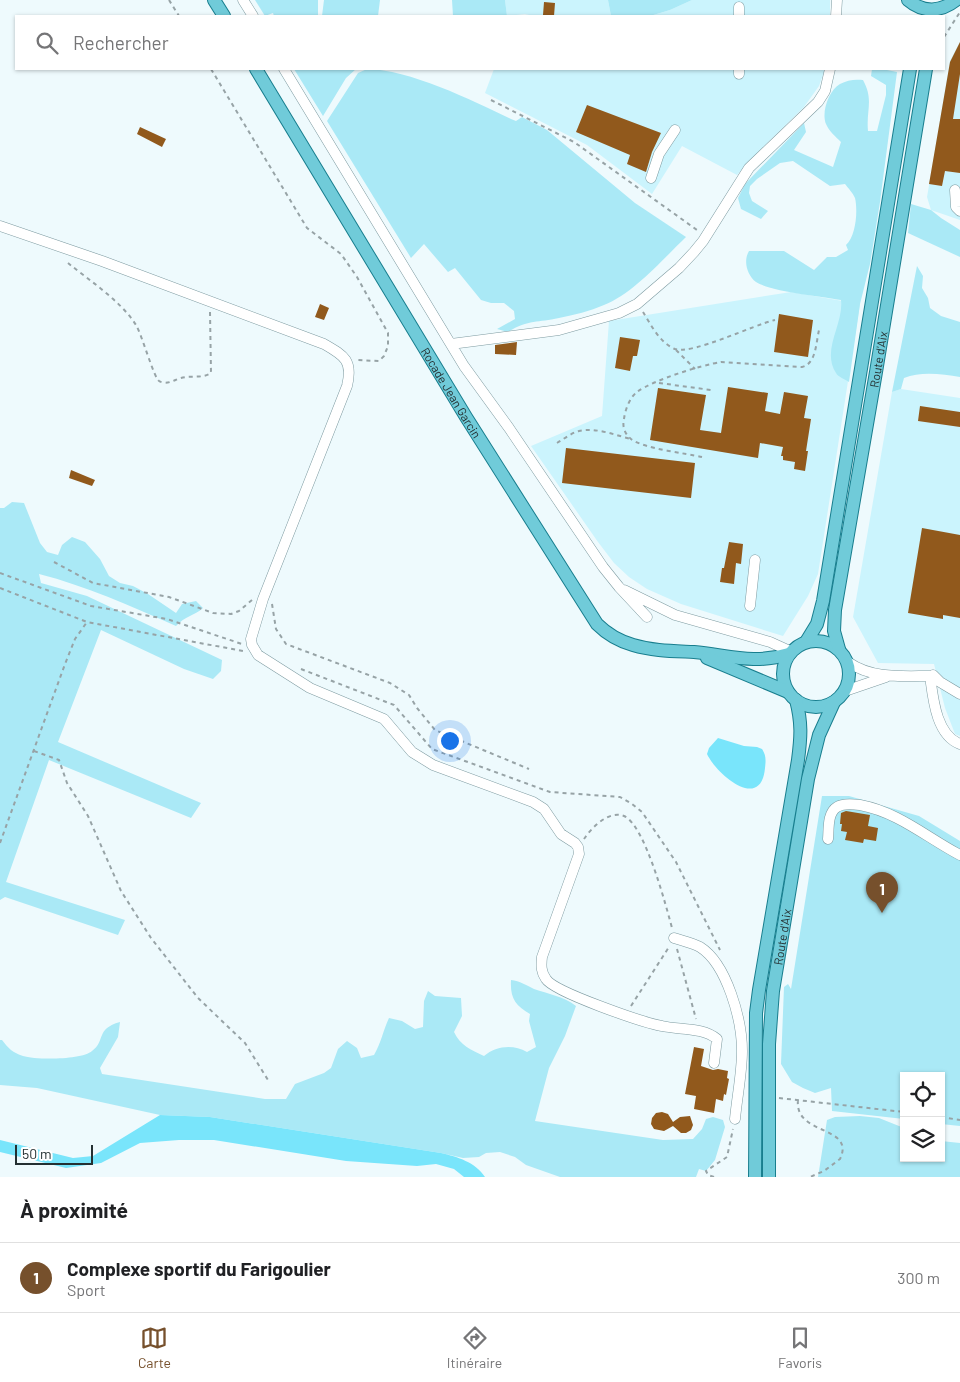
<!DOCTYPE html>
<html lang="fr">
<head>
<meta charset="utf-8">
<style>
  :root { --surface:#fff; --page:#f2f2f2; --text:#202124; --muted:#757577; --line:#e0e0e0; --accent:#76502c }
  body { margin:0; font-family:Barlow,sans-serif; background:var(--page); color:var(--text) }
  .controls { position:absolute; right:15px; bottom:15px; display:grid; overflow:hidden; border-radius:0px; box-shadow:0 1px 4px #0004 }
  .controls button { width:45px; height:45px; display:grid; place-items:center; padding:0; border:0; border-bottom:1px solid var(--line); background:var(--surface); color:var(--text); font:25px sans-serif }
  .scale { position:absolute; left:15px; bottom:12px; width:78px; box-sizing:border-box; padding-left:5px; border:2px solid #243032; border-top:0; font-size:14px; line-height:18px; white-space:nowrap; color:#243032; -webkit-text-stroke:4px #fff; paint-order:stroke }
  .you { position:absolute; left:449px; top:740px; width:18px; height:18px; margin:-12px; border:4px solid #fff; border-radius:50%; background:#1a73e8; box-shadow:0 0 0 8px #1a73e833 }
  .badge { display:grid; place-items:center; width:32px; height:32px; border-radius:50%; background:var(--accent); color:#fff; font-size:16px; font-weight:700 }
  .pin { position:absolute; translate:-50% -41px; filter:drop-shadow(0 1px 2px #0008) }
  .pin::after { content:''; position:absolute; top:26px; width:18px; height:15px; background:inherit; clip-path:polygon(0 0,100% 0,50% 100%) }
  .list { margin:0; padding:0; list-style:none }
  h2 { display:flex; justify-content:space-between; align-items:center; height:65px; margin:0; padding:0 20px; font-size:21px }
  h2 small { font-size:16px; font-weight:400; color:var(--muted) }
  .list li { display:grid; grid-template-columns:32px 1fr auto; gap:15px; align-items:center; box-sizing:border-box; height:70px; padding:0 20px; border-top:1px solid var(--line) }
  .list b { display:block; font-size:19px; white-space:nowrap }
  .list p { margin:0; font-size:16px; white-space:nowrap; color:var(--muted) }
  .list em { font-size:16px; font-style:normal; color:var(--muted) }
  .icon { flex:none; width:28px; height:28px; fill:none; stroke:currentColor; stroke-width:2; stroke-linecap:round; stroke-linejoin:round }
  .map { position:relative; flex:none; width:960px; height:1177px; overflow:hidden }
  .search { position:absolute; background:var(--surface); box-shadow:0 1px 4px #0004; left:15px; right:15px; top:15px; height:55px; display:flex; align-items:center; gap:12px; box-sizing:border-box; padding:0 18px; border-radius:0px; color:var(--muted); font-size:19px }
  .sheet { height:135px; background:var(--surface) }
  nav { display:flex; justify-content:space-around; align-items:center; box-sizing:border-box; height:70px; border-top:1px solid var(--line); background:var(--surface); font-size:14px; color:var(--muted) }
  nav a { display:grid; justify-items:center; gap:2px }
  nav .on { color:var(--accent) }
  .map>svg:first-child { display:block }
  .built { fill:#cbf4fd }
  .green { fill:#aae9f6 }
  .water { fill:#79e5fb }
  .building { fill:#91591c }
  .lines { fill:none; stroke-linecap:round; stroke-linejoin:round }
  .minor-casing { stroke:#7e9ba1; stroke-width:11 }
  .major-casing { stroke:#187e8e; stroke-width:14 }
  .path { stroke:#97a3a6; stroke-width:2; stroke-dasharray:4 4; stroke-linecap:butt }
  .minor { stroke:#fff; stroke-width:10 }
  .major { stroke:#70cbd9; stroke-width:12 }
  .labels { text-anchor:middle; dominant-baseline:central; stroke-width:5; stroke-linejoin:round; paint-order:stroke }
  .street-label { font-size:12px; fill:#243032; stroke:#fff }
</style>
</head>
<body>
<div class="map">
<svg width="960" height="1177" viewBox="0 0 960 1177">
  <rect width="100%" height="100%" fill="#eefafd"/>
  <path class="built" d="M505,0H608L611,16H534L525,14L507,16Z
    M692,0H830V16H650L670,10Z
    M960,42V220L931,210L927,197L950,61Z
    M494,69H825L819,86L804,107L759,151L737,175L682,146L652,194L587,145L485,93Z
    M791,292L860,304L818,574L808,596L783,636L681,604L647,589L629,577L614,563L598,542L531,446L602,416L609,321Z
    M901,389L960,398V736L955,734L945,708L934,664L878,663L853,617L892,392Z"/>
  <path class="green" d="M255,0H318V16H274L273,13L265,16Z
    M324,0H380L378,16H322Z
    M452,0H505L507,16H453Z
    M608,0H692L670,10L650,16H611Z
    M294,69H356L346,78L323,116Z
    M367,69C408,69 474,101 511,119L516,121L522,117L547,130L635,203L686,237C663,259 633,294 604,305C590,311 574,315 559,318C538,323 529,319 508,332L497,329L515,319L514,311L504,303H491L481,300L455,268L448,272L424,244L411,258L327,121L358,73Z
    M872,69H882L897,72L880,202L870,264L860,304L849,382C845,379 838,377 836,373C821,350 844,324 841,300C820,296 772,292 756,282C747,275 743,261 749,251H784L814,270L827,257H836L848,250L846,245C856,236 858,211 855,198C853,193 848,188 845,184L830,186L793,161L780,163L757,179L750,186L749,193L752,201L768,211L761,219L741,209L738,198L745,184L804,123L806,132L794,150L833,167L841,142C835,136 829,131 826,124C821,112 829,90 840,84C847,80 855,79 863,80C874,100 866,110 868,131H877L886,95V85L871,76Z
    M911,204L931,210L941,218L960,230V257L908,233Z
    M917,266L923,276L922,288L928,298L930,308L941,316L960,322V377C942,374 921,371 904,378L901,389L892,392Z
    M12,502L24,503L40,543L47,552L58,555L62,545L72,537L85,542L100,559L109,576L120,583L133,586L148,594L176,613L182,604L196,601L203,608C194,616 185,616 176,626C131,606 86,586 39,574L41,583L87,596L222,660L221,671L213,679L184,669L101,630L58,742L201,803L191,818L49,760L6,882L125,920L118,935L5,897L0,900V508H4Z
    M822,796H849L919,816L960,841V1126L941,1124V1076H904V1119L832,1111L831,1088L815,1093L803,1088L792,1082L781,1064L784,987L788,984L791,989Z
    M511,980C520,981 526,985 534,989C548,994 563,996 576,1006L565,1036L549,1068L535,1121L663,1140L693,1139L702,1129L706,1119L713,1117L723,1120L725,1127L715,1160L706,1171L699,1169L696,1177H560L526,1165L515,1157L500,1152L486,1153L479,1157L463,1158L441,1153L210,1117L160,1115L37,1088L0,1085V1040H2C8,1048 13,1053 23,1056C36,1060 82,1060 92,1051C106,1041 95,1029 120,1022L118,1037L100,1068L102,1074L265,1099H286L295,1084L324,1073L331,1068L338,1049L347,1041L357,1048L361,1058L374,1055C381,1043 383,1031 389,1018L402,1021L415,1029L423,1027L424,1001L428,991L435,996L461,998L462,1016L454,1032C460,1045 471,1050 484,1056C496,1046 513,1044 527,1052L536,1047L529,1021L530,1014C515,1005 510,998 511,980Z
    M860,1116L879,1118L904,1128V1158H941V1141L960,1143V1177H818L827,1120L835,1117Z"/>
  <path class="water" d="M718,738L744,746L757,747L762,749C766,755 766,760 765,768C761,812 717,775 707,754L709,748Z
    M160,1115L210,1117L441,1153C458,1157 475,1162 485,1177H464L454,1169L436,1164L417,1166L346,1161L214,1140H179L140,1143L101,1163L66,1168L0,1152V1140L73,1158L93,1156Z"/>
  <path class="building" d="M544,2L555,3L554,16L543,15Z
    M960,42V74L953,119H960V173L945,171L942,186L929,184L950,62Z
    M587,105L661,133L652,152L646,172L627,164L630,155L576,132Z
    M140,127L166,139L162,147L137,134Z
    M320,304L329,308L324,320L315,317Z
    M779,314L813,320L808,357L774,352Z
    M620,337L640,340L637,356H633L630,371L615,368Z
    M517,342L516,355L495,354V345Z
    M728,387L768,393L765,411L780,414L784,392L808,396L804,418L811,419L806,451H808L805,471L794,469L795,462L783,460V456H781L783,447L760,443L758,458L650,440L658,388L706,395L700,430L721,433Z
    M920,406L960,412V427L918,421Z
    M566,448L695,463L691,498L562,483Z
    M71,470L95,480L92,486L69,478Z
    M922,528L960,535V618L943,615V619L908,613Z
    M729,542L743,544L741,564L736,563L734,584L720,582L722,568H724Z
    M846,811L870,815L868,826L878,828L876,841L864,839L863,843L845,840L847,832L841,831L842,824H840L841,813Z
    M694,1047L704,1049L701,1066L713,1070L718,1069L728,1071L727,1078L729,1079L726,1095L724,1094L723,1101L716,1099L714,1113L694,1109L696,1096L685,1094Z
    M662,1112L668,1114L673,1122L680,1117L690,1116L693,1125L691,1130L686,1133H681L673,1126L664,1131L654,1129L651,1124L652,1118L656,1113Z"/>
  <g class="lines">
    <defs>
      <path id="minor" d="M243,0L253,16
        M739,7V16
        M836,16L837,0
        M284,69L464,366L509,428L603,567L619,587L647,617
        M739,69V74
        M651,178L659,154L675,130
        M955,190L956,207L960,211
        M0,226L102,261L324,344C345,356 353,361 347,386L263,599L251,639L252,645L258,655L310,688L384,719L412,752L433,765L533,802L544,809L561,834L575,843L578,847L579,854L542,957C541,966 541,972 546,979C554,992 644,1023 662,1026C679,1030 703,1027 717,1039L714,1063
        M451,344L559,330L619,313L637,304L679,268L694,252L703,241L749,168L818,102L825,91L830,69
        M624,590L675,615L770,642L792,652
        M750,606L755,560
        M848,662C872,679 902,676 930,676C933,698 936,735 960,744
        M933,675L940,682L960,694
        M845,691L886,677
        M828,839C829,830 827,813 837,807C843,803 853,804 860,805C898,812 926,837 960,855
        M674,938C683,941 692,943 700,947C727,964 742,1020 742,1051C742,1073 737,1097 735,1119"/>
      <g id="major">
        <path d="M214,0L224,16"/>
        <path d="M908,0C923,13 941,12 956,0"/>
        <path id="s1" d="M256,69L466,417L597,624C607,634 619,641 633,645C653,651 673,651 694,652C728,655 754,665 789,654"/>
        <circle cx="816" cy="674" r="33"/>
        <path d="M806,642L817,624L823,601L910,69"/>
        <path id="s2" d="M839,649L834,631L835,610L876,372L926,69"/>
        <path d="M707,658L788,692"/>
        <path d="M755,1177L756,1013L759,990L798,760C801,737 802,723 796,700"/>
        <path id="s3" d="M769,1177V1044L773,991L808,779L819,735L834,702"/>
      </g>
    </defs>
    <use href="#minor" class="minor-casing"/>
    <use href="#major" class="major-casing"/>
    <path class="path" d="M169,0L179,16
      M944,37L960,12
      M211,69L307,228L341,254L357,277L388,333V346L384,356L379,361L356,360
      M491,100L574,142L697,230
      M68,263C90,281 121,301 136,325C142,335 154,378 159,381C162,383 167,383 170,382C174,381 177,379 181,378C191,375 202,379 211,373L210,312
      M643,312C651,325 660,343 675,349C692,355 753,325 775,320
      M676,350L695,369
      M659,383L711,390
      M557,443C564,439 571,433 579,431C595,427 615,435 631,439
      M702,457C685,453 644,449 631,439C625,434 622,427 624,419C625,410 630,397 637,392C653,380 702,365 721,362L802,367C816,364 816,343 819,330
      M54,562L93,583L169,597L213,613L231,614L239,611L252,600
      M0,573L91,606L167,619L242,644
      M0,588L87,622L243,651
      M272,604L276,629L286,644L390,683L409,695L417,708L435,730L529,769
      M301,669L394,705L432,749L550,792L620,797L632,804L642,812L676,862L720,950
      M34,751L59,760L67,783L88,816L121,891L151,938L198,998L245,1043L268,1080
      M584,839C592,827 609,810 624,816C645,825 666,906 672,928
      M0,843L65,664L75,639L87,622
      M677,949L696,1019
      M631,1006L669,947
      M779,1098L904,1112
      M798,1100C794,1136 856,1125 840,1159L824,1171L810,1177
      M941,1117L960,1120
      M714,1177L708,1175L706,1171L727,1157L733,1129"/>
    <use href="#minor" class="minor"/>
    <use href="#major" class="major"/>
  </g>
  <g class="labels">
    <g class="street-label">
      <text stroke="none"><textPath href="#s2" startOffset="294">Route d'Aix</textPath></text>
      <text stroke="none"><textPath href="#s1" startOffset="378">Rocade Jean Garcin</textPath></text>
      <text stroke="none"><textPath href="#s3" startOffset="241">Route d'Aix</textPath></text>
    </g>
  </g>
</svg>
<div class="controls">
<button><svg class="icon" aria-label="locate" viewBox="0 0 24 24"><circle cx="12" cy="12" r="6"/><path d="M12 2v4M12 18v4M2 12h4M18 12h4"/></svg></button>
<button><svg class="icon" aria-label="layers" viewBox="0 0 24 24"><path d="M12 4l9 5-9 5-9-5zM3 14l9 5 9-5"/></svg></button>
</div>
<div class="scale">50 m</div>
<div class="you"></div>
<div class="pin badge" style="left:882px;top:913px">1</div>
<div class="search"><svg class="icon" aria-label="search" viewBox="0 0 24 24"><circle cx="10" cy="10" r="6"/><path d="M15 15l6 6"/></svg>Rechercher</div>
</div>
<section class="sheet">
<h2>À proximité<small></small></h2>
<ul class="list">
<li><span class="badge">1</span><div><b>Complexe sportif du Farigoulier</b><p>Sport</p></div><em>300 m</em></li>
</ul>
</section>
<nav>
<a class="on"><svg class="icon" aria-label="map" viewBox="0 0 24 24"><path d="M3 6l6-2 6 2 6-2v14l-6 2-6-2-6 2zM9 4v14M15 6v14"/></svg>Carte</a>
<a><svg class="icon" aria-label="directions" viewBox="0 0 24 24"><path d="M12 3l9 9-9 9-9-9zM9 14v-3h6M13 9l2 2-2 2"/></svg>Itinéraire</a>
<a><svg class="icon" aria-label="saved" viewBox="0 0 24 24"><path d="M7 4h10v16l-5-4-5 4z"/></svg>Favoris</a>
</nav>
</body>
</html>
